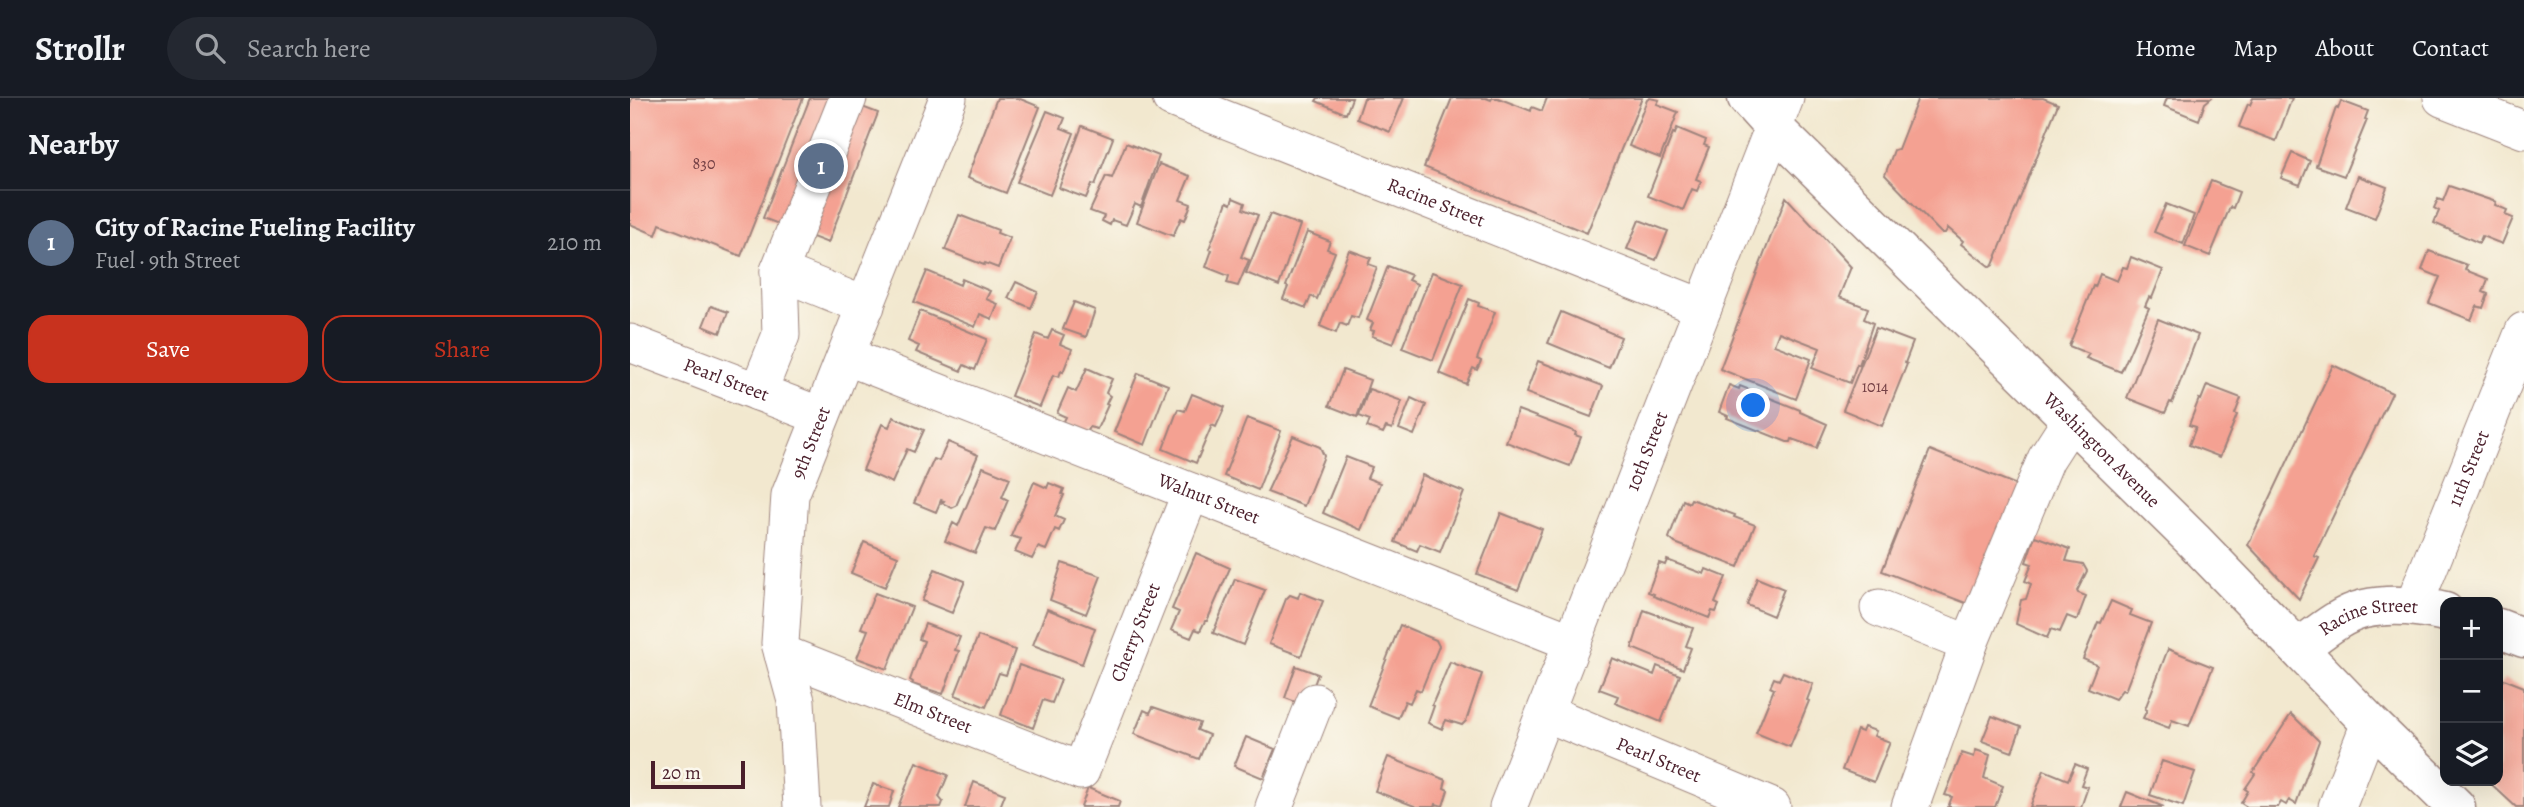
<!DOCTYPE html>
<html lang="en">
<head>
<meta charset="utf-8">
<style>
  :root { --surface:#171b24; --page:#242831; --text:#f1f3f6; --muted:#9ea1a6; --line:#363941; --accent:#c8321e }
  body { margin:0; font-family:Alegreya,serif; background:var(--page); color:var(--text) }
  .controls { position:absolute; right:21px; bottom:21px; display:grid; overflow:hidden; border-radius:14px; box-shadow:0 7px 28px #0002 }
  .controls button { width:63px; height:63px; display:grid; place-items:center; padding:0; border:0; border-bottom:2px solid var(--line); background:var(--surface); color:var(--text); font:35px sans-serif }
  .scale { position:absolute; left:21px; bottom:18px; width:94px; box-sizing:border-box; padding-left:7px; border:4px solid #4a1f2b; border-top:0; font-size:19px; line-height:24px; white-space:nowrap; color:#4a1f2b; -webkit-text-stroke:5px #fbf7ec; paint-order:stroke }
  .you { position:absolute; left:1124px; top:308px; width:24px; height:24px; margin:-18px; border:5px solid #fff; border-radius:50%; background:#1a73e8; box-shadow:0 0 0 10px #1a73e833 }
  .badge { display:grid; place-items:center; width:46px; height:46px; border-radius:50%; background:var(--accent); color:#fff; font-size:23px; font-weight:700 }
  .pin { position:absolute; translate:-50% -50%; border:4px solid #fff; box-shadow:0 2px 7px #0006 }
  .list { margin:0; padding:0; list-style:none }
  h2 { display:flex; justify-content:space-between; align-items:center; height:91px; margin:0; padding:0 28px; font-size:30px }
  h2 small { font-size:23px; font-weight:400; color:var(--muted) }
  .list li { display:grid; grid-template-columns:46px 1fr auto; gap:21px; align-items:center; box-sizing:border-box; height:105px; padding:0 28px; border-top:2px solid var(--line) }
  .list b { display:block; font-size:26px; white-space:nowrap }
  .list p { margin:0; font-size:23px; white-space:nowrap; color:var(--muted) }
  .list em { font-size:23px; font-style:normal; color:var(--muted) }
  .actions { display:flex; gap:14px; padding:21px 28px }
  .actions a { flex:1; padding:16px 0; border:2px solid var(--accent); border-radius:21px; text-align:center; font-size:24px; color:var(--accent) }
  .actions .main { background:var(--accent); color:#fff }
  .icon { flex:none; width:38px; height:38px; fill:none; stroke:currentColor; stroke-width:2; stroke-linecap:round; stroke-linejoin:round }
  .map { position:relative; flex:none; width:1894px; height:709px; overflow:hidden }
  header { display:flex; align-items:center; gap:42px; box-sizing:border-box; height:98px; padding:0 35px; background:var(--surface); border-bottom:2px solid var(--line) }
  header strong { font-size:33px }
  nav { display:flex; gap:38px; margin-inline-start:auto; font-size:24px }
  .search { width:490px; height:63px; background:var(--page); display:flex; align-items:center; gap:18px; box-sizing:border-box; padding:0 24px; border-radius:38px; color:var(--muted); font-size:26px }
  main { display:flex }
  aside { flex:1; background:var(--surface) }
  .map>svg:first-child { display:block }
  .building { fill:#f4a192 }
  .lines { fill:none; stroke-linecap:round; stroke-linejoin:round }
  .minor-casing { stroke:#9e847d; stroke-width:39 }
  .major-casing { stroke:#9e847d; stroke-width:41 }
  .minor { stroke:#fff; stroke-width:37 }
  .major { stroke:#fff; stroke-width:38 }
  .labels { text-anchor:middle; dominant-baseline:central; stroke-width:6; stroke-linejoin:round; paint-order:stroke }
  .number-label { font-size:16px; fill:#744045 }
  .street-label { font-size:19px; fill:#4a1f2b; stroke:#fbf7ec }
</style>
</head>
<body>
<header>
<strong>Strollr</strong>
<div class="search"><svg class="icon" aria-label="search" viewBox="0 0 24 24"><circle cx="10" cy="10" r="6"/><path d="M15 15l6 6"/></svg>Search here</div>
<nav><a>Home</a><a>Map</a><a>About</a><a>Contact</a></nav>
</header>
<main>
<aside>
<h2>Nearby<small></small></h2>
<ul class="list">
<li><span class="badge" style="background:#5c6f8a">1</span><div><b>City of Racine Fueling Facility</b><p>Fuel · 9th Street</p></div><em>210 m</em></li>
</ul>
<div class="actions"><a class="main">Save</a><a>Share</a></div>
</aside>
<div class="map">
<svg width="1894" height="709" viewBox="0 0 1894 709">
  <rect width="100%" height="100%" fill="#fbf7ec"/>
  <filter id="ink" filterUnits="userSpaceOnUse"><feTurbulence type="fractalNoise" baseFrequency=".0143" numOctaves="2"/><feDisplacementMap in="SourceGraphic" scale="14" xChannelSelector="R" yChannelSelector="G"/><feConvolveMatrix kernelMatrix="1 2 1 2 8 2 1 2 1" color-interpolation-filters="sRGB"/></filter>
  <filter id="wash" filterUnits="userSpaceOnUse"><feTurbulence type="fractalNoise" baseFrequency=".00686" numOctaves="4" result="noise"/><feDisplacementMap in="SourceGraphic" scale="28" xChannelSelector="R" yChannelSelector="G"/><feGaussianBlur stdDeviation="1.57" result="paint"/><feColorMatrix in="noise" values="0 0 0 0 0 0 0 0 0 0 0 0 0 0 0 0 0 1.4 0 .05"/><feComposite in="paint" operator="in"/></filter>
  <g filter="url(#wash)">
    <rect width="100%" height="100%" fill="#f2e8cf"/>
    <g id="blocks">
      <path class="building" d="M2,0H173L111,158L30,126L26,137L0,126V6Z
        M180,0H209L248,15L198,145L133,120Z
        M367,0H388L410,9L376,95L337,80Z
        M688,0H722L716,16L686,3Z
        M734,0H774L760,34L727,21Z
        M822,0H856L861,2L862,0H868L901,13L902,9L912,13L917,0H1012L957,135L794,69Z
        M1020,0L1029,2L1027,6L1048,14L1030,60L999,48L1017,2Z
        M1288,0H1413L1428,6L1363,167L1360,169L1331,146L1333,143L1318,130L1315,135H1311L1255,77L1264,52L1268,51Z
        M1537,0H1581L1575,5L1569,22L1534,8Z
        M1623,0H1662L1646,43L1609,29L1618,6L1620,7Z
        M1711,3L1738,13L1735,21L1737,22L1714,78L1686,68L1706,10L1708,11Z
        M417,13L435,20L431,30L444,35L420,97L387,84Z
        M452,28L483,40L465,87L462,86L456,100L429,90Z
        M1047,30L1076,42L1074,47L1079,49L1066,81L1071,83L1067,93L1062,91L1053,112L1018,98L1043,35L1045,36Z
        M496,45L529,58L511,109L505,106L496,127L482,122L480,127L472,123L474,118L460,113L476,78L482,80Z
        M1662,55L1680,63L1670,87L1651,80Z
        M529,66L560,78L550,102L561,106L555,122L551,120L543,138L507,124Z
        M1728,78L1757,89L1745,120L1716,109Z
        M1581,83L1609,94L1603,110L1600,109L1580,158L1555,148Z
        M1819,88L1866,104L1865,107L1877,112L1875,117L1883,120L1872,146L1852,138L1849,145L1804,125L1809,113L1804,110L1808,101L1813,103Z
        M1156,99L1221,169L1209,199L1238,210L1234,221L1243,225L1229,267L1227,266L1220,285L1182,270L1190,250L1149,234L1144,247L1181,261L1166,301L1090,271Z
        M603,100L615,105L613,111L628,117L611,159L619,162L608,188L597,185L599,178L576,169L582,152L579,151L597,104L601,106Z
        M1536,106L1564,117L1553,146L1524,134Z
        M640,116L670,127L649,188L616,175Z
        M329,117L368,132L367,135L380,140L368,170L355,165L354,167L315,152Z
        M1009,122L1038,133L1026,162L997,151Z
        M677,134L700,143L697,151L705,154L687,201L681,198L676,210L653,201L658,189L656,188Z
        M719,152L741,160L738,166L747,169L728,220L721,218L717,228L710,225L706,235L690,228Z
        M1799,153L1837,167L1835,172L1858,181L1853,194L1858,196L1853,210L1847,208L1841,222L1799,205L1810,179L1792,172Z
        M1501,159L1533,172L1522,200L1519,199L1515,208L1519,210L1491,274L1456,260L1459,256L1439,248L1463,188L1465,189L1470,176L1487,183L1493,169L1497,170Z
        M758,168L781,177L778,182L787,186L763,246L742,238L744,233L740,232L743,225L737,222Z
        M297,173L330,187L332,181L360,193L356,201L368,206L362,221L350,216L345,229L284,204Z
        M802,174L833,186L803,262L772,250Z
        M386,184L408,194L401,210L378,200Z
        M839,201L849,205L848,208L865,214L847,261L851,263L847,272L843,270L836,286L809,275Z
        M444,204L465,212L456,239L433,231Z
        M81,208L98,214L90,235L73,228Z
        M290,213L357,241L345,272L334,267L331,273L286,254L289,248L278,243Z
        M931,214L991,239L979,270L918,245Z
        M1528,221L1568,237L1542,305L1540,304L1535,315L1497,300Z
        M1246,230L1283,244L1275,265L1277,266L1252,328L1213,312Z
        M422,232L434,237L430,246L442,251L433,274L431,273L429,279L423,277L410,309L381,298L406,236L418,241Z
        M908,263L973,288L961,319L896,295Z
        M1703,267L1762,295L1684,458L1689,460L1669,501L1618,447Z
        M457,270L482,281L476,295L480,298L476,306L478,307L467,331L459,329L456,335L433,325L436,319L427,315L438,290L446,294Z
        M713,272L740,282L727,319L699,308Z
        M508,275L538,287L515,347L484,334Z
        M1099,287L1109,291L1110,288L1170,312V314L1197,326L1187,350L1162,341L1161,344H1157L1097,320L1098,318L1089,314Z
        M1577,287L1611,300L1605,316L1607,317L1590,359L1559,347L1566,329L1559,327L1569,301L1571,302Z
        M739,291L772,303L762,331L756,329L753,335L737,329L740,322L729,318Z
        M562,296L595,309L586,329L582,327L566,365L533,351L548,311L555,313Z
        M781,300L796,307L784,337L769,331Z
        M888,312L946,334L945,337L951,339L940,368L876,344Z
        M263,319L294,332L284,354L277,351L262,385L233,372L252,326L259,329Z
        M617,320L651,333L628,392L594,378Z
        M663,338L690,349L694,358L674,408L637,394Z
        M318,344L348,357L326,408L322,410L312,405L314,403L311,402L306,414L284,405L304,361L309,363Z
        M1300,352L1392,389L1346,509L1252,473Z
        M716,359L742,369L737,380L750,385L731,432L693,415Z
        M353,369L380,380L372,399L378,402L365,433L356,430L345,455L315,443L323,425L328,428Z
        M792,377L834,394L810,454L790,446L787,453L765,444Z
        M404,384L417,390L419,385L434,391L432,396L434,397L425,418L434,422L429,433L425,431L416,452L408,449L402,461L385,454L391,441L381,438Z
        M1061,401L1105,417L1104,419L1125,427L1108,469L1045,445L1039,440L1053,402L1059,405Z
        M871,415L912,431L888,492L847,476Z
        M1405,438L1440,451L1436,463L1453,466L1457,473L1447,493L1448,495L1456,498L1447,522L1437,518L1430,534L1421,531L1417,540L1386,526L1391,502L1396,501L1401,486L1395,483L1402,466L1396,464Z
        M234,444L268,458L255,489L221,475Z
        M566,455L600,470L577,523H575L570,533L565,531L561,540L541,532L549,514L542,511Z
        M1037,462L1074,476L1076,471L1096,479L1085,505L1089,507L1086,514L1082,513L1079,520L1023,498L1024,496L1018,494L1029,465L1035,467Z
        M432,465L471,478L456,516L420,502Z
        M305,471L335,483L322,515L292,503Z
        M1127,480L1154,491L1143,518L1117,507Z
        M605,481L635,492L613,547L583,535Z
        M670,494L693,503L671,558L639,546L656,501L660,497L668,500Z
        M245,495L282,509L257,571L227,560L238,532L231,530Z
        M1481,503L1502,512L1500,517L1521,525L1495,593L1492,592L1485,601L1458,590L1467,567L1453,561L1468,524L1471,525Z
        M417,511L465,530L452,566L403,547Z
        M1014,512L1063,530L1056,548L1061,550L1053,571L1002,550Z
        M295,526L330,539L325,552L329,553L313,596L282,586L283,584L280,582L294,543L289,541Z
        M770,527L806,542L809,548L791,593L786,591L780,605L775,603L768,620L738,608Z
        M348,538L385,552L376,577L369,575L356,609L325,597Z
        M1538,551L1583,569L1559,628L1542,622L1539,630L1513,620L1517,612L1515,611Z
        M982,560L1024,577L1027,568L1050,577L1031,624L985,605L988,598L969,591Z
        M820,564L852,576L836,623L832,627L816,622L812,631L798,625L804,608L802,607Z
        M389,567L431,582L422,605L413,602L403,630L371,617Z
        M666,568L688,576L676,608L655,600Z
        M1153,574L1183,586L1177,602L1179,603L1160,649L1126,635L1144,591L1140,589L1144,580L1149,582Z
        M1874,581L1894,589V709H1886L1858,683H1868V590Z
        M523,609L570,625L567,632L579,637L569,661L504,636L514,612L520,615Z
        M1661,616L1689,643L1666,706L1659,702L1656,707L1651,704L1648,709H1617L1611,705L1618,693L1615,691L1625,676L1623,674Z
        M1362,618L1391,629L1382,654L1352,643Z
        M1234,629L1246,633L1244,638L1260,644L1244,684L1212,672L1227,632L1232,634Z
        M616,639L645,651L633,680L604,668Z
        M1346,652L1360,657L1354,680L1373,688L1365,709H1318L1322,699L1315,697L1332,655L1344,659Z
        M758,659L816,682L814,690L818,692L813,708L806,706L805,709H787L745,693Z
        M1532,663L1565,674L1553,708L1520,697Z
        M286,664L318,677L309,699L313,704L311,709H268Z
        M1445,666L1457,671L1451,687L1458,689L1451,709H1400L1414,672L1438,682Z
        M344,684L375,696L370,709H335Z
        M243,686L264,693L259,709H234Z
        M458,690L490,703L488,709H451Z
        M1497,694L1534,709H1491Z"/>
    </g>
  </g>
  <g filter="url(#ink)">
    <use href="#blocks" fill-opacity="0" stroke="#9e847d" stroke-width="2"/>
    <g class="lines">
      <defs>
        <g id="minor">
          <path id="s1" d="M541,0L1073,210"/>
          <path d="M1812,0L1894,32"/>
          <path d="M149,173L236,208"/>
          <path id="s2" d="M0,245L191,318"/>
          <path id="s3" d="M216,258L942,544"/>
          <path d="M128,294L151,237L149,173L218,0"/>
          <path id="s4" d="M1784,507L1894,233"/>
          <path d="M1249,510L1339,546"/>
          <path id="s5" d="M153,556L451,673L561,394"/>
          <path id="s6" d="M916,615L1142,709"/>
          <path id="s7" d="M172,709L166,603L150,545L160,397L318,0"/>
          <path d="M644,709L685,604"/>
          <path id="s8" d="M878,709L1155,0"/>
          <path d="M1280,709L1339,546L1416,361L1441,322"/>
          <path d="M1707,709L1740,625"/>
        </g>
        <g id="major">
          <path id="s9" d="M1117,0L1143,29L1563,442L1740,625L1826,709"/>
          <path d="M1868,530L1894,540"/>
          <path id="s10" d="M1669,550C1688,536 1711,516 1734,511C1761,505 1789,508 1815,514"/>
        </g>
      </defs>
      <use href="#minor" class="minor-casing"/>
      <use href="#major" class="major-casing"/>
      <use href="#minor" class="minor"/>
      <use href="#major" class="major"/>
    </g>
  </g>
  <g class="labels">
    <g class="number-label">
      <text x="74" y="66">830</text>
      <text x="1245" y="289">1014</text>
    </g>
    <g class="street-label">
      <text stroke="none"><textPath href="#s1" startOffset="285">Racine Street</textPath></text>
      <text stroke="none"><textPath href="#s2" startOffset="103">Pearl Street</textPath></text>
      <text stroke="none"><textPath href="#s7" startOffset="371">9th Street</textPath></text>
      <text stroke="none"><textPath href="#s9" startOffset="500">Washington Avenue</textPath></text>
      <text stroke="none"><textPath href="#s8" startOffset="382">10th Street</textPath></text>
      <text stroke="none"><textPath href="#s4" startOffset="147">11th Street</textPath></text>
      <text stroke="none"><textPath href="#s3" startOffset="390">Walnut Street</textPath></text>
      <text stroke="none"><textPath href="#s10" startOffset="79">Racine Street</textPath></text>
      <text stroke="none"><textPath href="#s5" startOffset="469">Cherry Street</textPath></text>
      <text stroke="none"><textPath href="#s5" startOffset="161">Elm Street</textPath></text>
      <text stroke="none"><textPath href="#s6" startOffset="122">Pearl Street</textPath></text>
    </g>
  </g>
</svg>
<div class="controls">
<button>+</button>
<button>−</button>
<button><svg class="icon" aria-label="layers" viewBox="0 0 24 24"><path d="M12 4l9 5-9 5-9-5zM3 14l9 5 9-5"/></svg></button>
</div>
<div class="scale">20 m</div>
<div class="you"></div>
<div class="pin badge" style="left:191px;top:68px;background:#5c6f8a">1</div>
</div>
</main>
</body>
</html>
